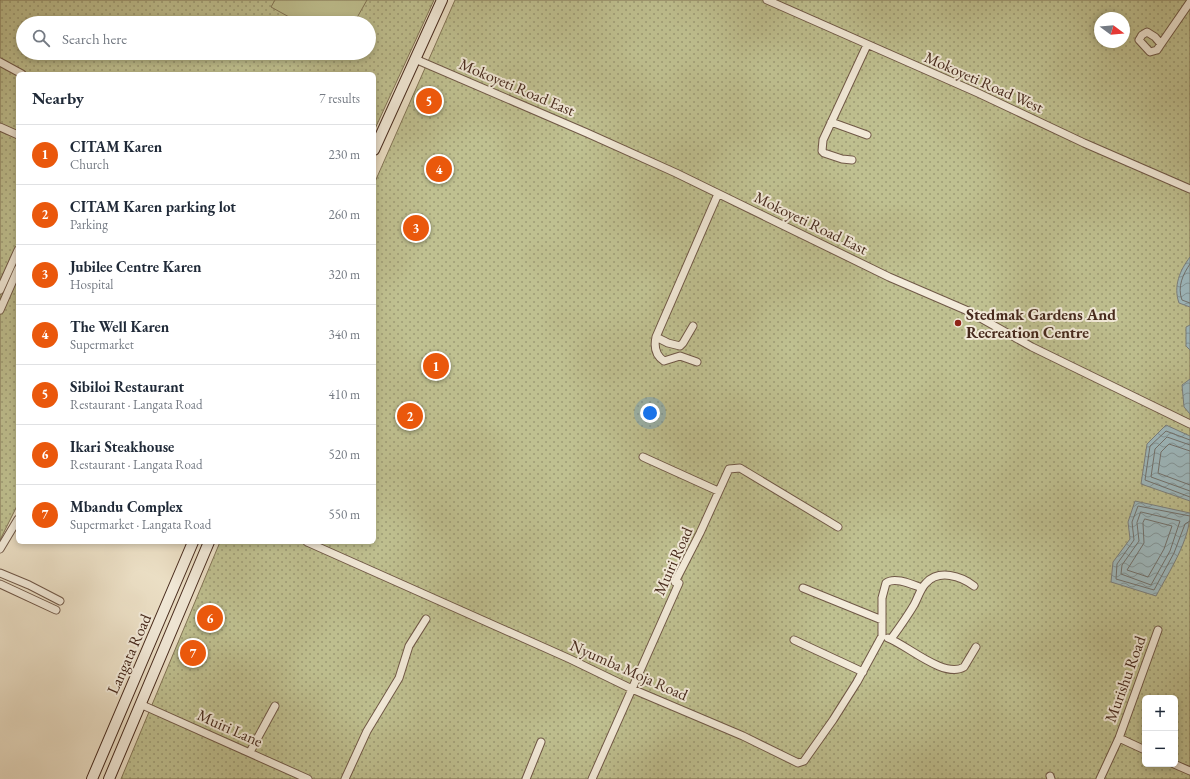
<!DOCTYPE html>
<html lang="en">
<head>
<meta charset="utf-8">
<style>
  :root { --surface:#fff; --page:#f6f6f7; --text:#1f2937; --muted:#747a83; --line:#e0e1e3; --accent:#ea580c }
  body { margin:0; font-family:"EB Garamond",serif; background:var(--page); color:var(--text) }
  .controls { position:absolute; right:12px; bottom:12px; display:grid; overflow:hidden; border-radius:6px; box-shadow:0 2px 6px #0003 }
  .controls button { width:36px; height:36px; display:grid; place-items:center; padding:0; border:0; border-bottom:1px solid var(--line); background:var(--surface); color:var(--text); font:20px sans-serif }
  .compass { position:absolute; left:1094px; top:12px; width:36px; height:36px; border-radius:50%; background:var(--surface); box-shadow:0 2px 6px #0003; rotate:106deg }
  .you { position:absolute; left:650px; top:413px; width:14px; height:14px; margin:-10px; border:3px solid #fff; border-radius:50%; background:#1a73e8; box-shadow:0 0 0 6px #1a73e833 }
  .badge { display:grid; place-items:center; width:26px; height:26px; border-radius:50%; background:var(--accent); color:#fff; font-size:13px; font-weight:700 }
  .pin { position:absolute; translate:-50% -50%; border:2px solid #fff; box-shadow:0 1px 4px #0006 }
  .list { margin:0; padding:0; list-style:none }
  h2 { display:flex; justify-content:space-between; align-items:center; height:52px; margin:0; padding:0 16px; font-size:17px }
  h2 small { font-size:13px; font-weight:400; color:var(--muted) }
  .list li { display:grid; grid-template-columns:26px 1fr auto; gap:12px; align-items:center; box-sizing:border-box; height:60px; padding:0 16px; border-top:1px solid var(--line) }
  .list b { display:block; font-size:15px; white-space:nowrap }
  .list p { margin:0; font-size:13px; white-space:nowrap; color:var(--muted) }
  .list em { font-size:13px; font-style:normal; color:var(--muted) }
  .icon { flex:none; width:22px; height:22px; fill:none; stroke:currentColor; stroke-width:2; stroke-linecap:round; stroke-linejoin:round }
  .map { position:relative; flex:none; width:1190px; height:779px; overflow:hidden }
  .search { position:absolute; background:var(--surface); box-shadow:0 2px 6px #0003; left:16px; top:16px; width:360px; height:44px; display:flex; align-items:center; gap:10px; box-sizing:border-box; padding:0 14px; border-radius:22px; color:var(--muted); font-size:15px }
  .panel { position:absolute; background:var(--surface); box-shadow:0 2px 6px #0003; left:16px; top:72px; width:360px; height:472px; border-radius:6px }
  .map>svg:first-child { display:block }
  .grass { fill:url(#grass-dots); stroke:#837556; fill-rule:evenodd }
  .park { fill:#bfc090; stroke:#837556 }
  .water { fill:url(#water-waves); stroke:#7b807f }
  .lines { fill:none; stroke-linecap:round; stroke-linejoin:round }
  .shore { stroke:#72726e; stroke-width:1 }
  .street-casing { stroke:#705847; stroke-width:9 }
  .secondary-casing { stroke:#472a1d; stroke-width:12 }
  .street { stroke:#f3ebda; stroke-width:7 }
  .secondary { stroke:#f3ebda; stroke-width:10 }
  .poi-dot { fill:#8f2418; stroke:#f3ebda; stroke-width:1.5 }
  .labels { text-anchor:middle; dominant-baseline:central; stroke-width:4; stroke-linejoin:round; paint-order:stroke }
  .street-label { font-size:16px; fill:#472a1d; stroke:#f3ebda }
  .poi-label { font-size:16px; font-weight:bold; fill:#472a1d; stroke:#f3ebda; text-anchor:start }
</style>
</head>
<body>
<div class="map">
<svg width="1190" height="779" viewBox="0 0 1190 779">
  <defs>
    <pattern id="grass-dots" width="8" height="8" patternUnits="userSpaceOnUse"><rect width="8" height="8" fill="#bfc090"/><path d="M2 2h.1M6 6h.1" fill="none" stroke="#9d9c75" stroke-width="1.8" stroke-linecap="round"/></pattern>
    <pattern id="water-waves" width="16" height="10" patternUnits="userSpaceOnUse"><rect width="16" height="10" fill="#9ebac0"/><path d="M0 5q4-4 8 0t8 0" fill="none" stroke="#83979b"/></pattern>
  </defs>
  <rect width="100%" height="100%" fill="#ece0c6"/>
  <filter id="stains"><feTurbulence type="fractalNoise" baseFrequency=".005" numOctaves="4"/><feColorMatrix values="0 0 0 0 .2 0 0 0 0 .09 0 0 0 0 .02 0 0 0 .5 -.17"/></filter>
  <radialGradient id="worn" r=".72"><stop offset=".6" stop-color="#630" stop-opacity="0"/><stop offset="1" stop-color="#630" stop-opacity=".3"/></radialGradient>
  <path class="grass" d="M0,0H434L374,131V74H18V504L0,540ZM23,23H369V53H23Z
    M455,0H1190V779H121L220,542H374V184ZM1100,18H1124V42H1100ZM1145,698H1175V764H1145Z"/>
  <path class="park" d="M275,0H367L354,23H300L271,7Z"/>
  <path class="water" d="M1190,257V307L1179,303C1173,286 1180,270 1190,257Z
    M1190,325V350L1186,346V327Z
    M1190,379V414L1184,407L1182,385Z
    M1166,425L1190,436V501L1141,484L1147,444Z
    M1135,501L1190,513C1190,540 1169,572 1156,596L1111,582L1113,562L1130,539L1128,522Z"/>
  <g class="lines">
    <path class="shore" d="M1190,264C1183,274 1177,287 1182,300L1190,303
      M1190,440L1166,431L1150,446L1145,480L1190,497
      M1190,445L1167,437L1155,449L1151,477L1190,491
      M1190,451L1169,444L1161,452L1158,473L1190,485
      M1141,512L1180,521L1170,551L1151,585L1121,574L1122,565L1139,541L1137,523Z
      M1190,516L1138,506L1132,522L1134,540L1117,564L1116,579L1154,590L1174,553L1185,524L1190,521
      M1145,519L1172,526L1164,549L1148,577L1127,570L1144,543L1143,523Z"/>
    <defs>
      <path id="street" d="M767,0L978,93L1084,143L1190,189
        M1161,44L1155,37L1147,32L1142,35L1139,40L1150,52L1157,50L1161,44L1190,2
        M415,59L587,133L676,173L889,277L968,311L1032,347L1190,424
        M0,62L22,74
        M831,122L867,135
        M0,127L18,135
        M852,160L842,159L824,153L822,151L823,140L867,45
        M0,290L18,250
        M0,310L18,269
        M656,337L668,343L680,346L683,343L693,326
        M697,362L680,356L664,361C655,355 654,346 656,337L718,194
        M643,457L718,491
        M307,542L570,659L632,689L743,736L798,763L804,761L833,720L857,682L882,636V598L886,583C895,576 913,585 922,588
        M0,549L18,519
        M0,573L29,585L60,601
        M0,584L56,610
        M803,588L882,620
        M888,638C907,645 944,679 964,667L976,647
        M891,639C899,628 907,617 914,605C918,598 920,589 926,583C939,569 961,576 974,586
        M794,640L863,672
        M140,704L308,779
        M1119,738L1145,750
        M250,752L275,706
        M1174,764L1190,771
        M1050,776L1051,779
        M345,779L367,731L399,678L409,646L426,619
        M526,779L541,742
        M592,779L679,583L675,582L700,533L729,469L740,468L838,527
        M1100,779L1119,738L1158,630"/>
      <path id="secondary" d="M374,150L442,0
        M92,779L193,542
        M109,779L209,542"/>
    </defs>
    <use href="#street" class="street-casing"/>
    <use href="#secondary" class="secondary-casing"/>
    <use href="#street" class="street"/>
    <use href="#secondary" class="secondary"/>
  </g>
  <circle class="poi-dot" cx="958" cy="323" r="4"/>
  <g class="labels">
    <g class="street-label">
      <text transform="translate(984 82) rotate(24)">Mokoyeti Road West</text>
      <text transform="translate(517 87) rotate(23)">Mokoyeti Road East</text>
      <text transform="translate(811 223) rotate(26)">Mokoyeti Road East</text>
      <text transform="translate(673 561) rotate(-66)">Muiri Road</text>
      <text transform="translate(129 654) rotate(-66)">Langata Road</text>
      <text transform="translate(629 670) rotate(24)">Nyumba Moja Road</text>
      <text transform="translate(1125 679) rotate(-70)">Murishu Road</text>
      <text transform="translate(230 728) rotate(24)">Muiri Lane</text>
    </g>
    <g class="poi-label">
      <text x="966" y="314">Stedmak Gardens And<tspan x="966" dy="18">Recreation Centre</tspan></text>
    </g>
  </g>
  <rect width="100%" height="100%" filter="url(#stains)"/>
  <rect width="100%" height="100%" fill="url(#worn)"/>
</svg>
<div class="controls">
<button>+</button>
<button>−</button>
</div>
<svg class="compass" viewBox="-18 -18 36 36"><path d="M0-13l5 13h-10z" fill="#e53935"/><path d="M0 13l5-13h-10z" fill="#747a83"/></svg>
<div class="you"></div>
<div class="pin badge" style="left:436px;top:366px">1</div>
<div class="pin badge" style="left:410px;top:416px">2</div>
<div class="pin badge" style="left:416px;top:228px">3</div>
<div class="pin badge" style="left:439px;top:169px">4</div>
<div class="pin badge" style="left:429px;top:101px">5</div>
<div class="pin badge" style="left:210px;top:618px">6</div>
<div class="pin badge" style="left:193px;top:653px">7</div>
<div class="search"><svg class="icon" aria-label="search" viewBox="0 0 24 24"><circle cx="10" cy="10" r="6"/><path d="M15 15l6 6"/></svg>Search here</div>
<section class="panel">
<h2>Nearby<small>7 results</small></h2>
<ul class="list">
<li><span class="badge">1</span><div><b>CITAM Karen</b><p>Church</p></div><em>230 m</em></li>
<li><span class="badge">2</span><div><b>CITAM Karen parking lot</b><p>Parking</p></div><em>260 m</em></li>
<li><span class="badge">3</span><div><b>Jubilee Centre Karen</b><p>Hospital</p></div><em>320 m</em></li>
<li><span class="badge">4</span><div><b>The Well Karen</b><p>Supermarket</p></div><em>340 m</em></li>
<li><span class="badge">5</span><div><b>Sibiloi Restaurant</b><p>Restaurant · Langata Road</p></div><em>410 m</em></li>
<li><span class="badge">6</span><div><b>Ikari Steakhouse</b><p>Restaurant · Langata Road</p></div><em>520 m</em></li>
<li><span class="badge">7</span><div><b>Mbandu Complex</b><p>Supermarket · Langata Road</p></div><em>550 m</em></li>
</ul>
</section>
</div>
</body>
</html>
